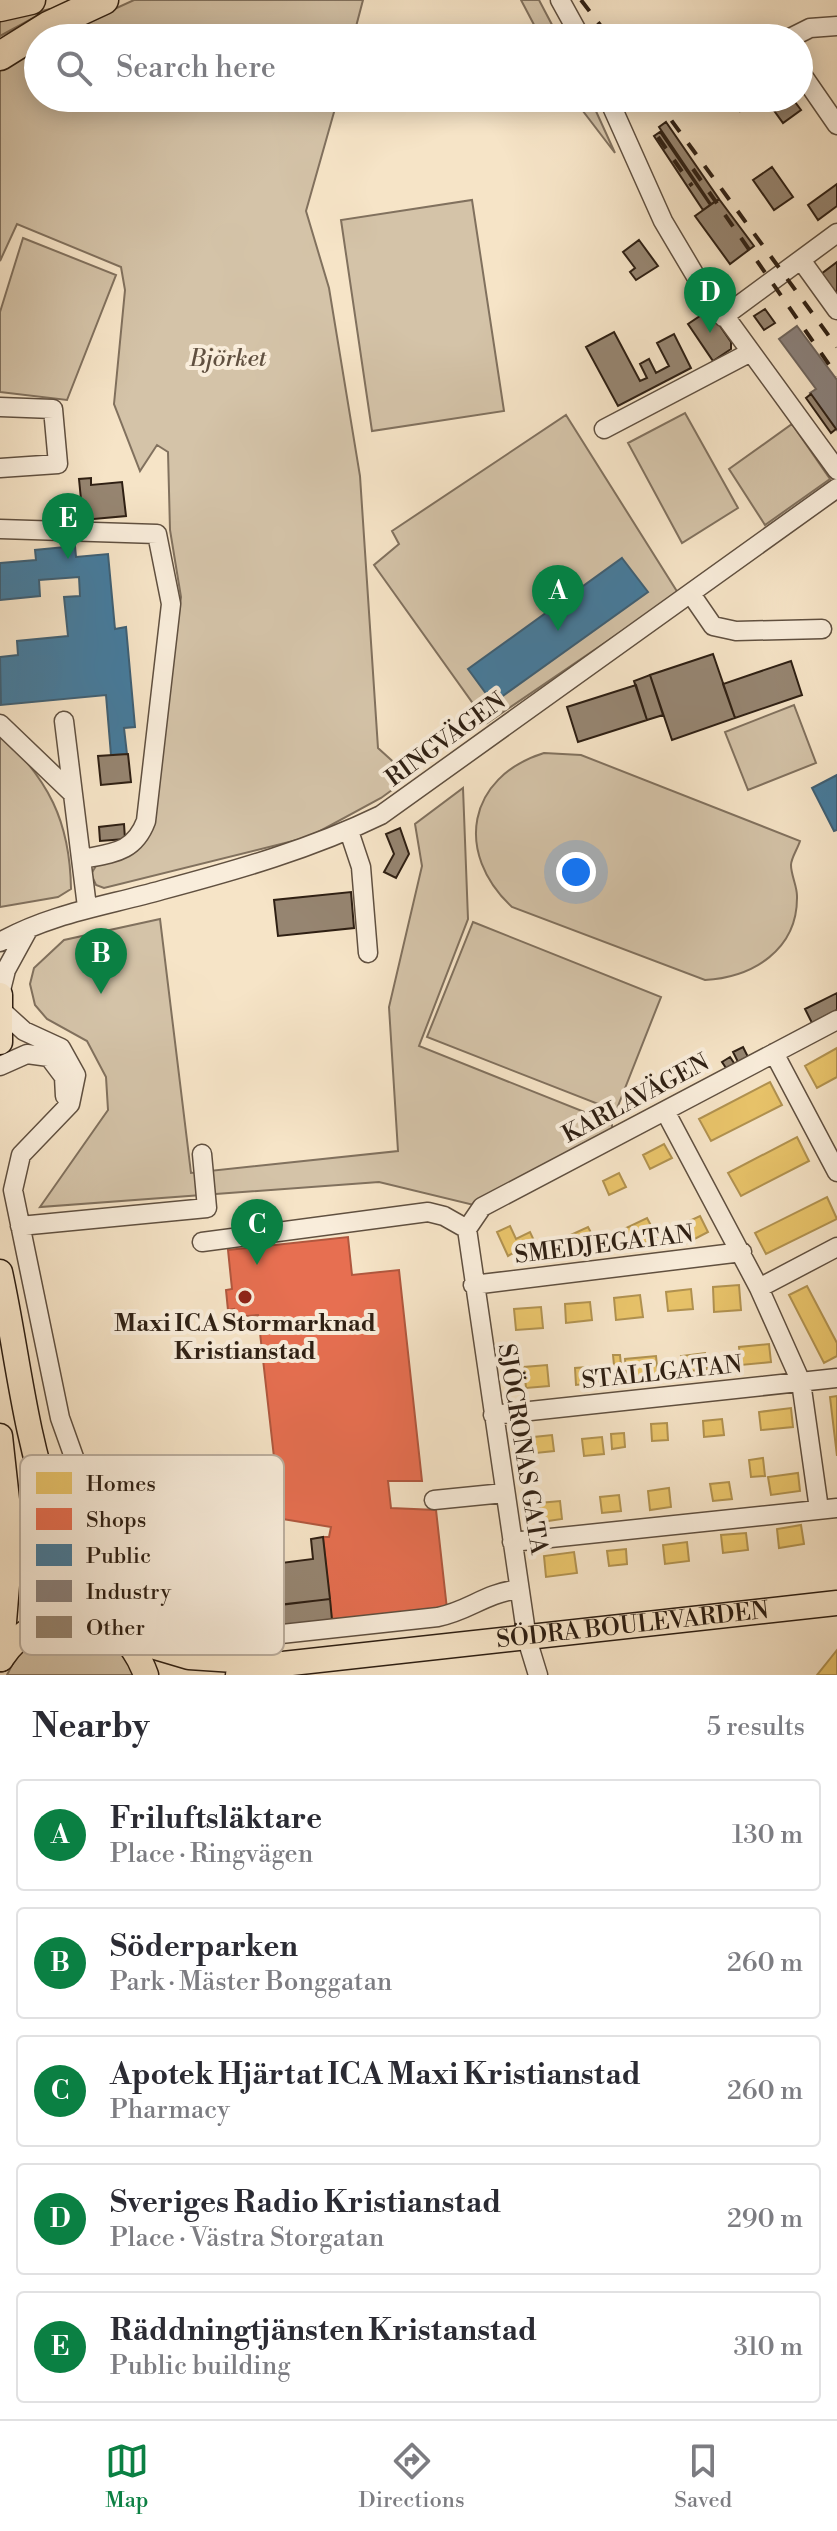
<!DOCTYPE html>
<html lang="en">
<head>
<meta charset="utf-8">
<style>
  :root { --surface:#fff; --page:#f2f2f3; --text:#2b2b33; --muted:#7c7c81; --line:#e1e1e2; --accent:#0b8043 }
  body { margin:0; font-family:"Libre Bodoni",serif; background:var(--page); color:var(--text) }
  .you { position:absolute; left:576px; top:872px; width:28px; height:28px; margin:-20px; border:6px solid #fff; border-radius:50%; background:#1a73e8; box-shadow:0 0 0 12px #1a73e833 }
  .badge { display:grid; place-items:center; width:52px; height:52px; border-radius:50%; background:var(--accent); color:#fff; font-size:26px; font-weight:700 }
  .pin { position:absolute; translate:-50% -66px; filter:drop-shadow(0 2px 4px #0008) }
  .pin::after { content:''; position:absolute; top:42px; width:28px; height:24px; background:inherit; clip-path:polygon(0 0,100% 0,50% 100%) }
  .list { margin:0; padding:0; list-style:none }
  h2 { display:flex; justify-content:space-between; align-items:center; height:104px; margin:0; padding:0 32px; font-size:34px }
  h2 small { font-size:26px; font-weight:400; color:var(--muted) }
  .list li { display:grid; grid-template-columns:52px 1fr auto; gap:24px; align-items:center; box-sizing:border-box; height:112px; margin:0 16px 16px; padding:0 16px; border:2px solid var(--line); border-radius:8px }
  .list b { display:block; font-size:30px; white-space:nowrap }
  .list p { margin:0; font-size:26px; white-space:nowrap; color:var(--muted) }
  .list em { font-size:26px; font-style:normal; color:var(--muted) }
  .icon { flex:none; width:44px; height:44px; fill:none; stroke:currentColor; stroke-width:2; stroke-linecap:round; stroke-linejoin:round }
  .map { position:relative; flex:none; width:837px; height:1675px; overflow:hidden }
  .search { position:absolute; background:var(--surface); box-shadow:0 4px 20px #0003; left:24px; right:24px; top:24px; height:88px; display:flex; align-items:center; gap:20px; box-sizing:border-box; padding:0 28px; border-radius:44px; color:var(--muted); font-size:30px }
  .sheet { height:744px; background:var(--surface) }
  nav { display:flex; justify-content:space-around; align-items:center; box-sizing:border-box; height:112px; border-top:2px solid var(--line); background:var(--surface); font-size:22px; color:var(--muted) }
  nav a { display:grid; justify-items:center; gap:4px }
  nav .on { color:var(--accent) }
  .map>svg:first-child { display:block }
  .green { fill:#d4c3a8; stroke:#81715e; stroke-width:2 }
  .homes { fill:#e9c46a; stroke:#b19250; stroke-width:2 }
  .shops { fill:#e76f51; stroke:#b0573e; stroke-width:2 }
  .public { fill:#457b9d; stroke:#3e5f74; stroke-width:2 }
  .industry { fill:#8a817c; stroke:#6e645c; stroke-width:2 }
  .building { fill:#968571; stroke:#2e1f13; stroke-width:2 }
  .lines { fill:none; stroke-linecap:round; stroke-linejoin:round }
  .minor-casing { stroke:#605040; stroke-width:21 }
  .major-casing { stroke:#2e1f13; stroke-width:27 }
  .highway-casing { stroke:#2e1f13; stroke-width:31 }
  .minor { stroke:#f9eddb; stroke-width:18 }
  .major { stroke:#f6e4c7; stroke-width:24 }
  .highway { stroke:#f6e4c7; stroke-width:28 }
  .rail { stroke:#2e1f13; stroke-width:4; stroke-dasharray:14 14; stroke-linecap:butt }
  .poi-dot { fill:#8f2418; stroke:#f9eddb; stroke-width:3 }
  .labels { text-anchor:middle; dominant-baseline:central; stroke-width:8; stroke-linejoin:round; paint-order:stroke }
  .park-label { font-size:24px; font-style:italic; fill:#605040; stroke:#f9eddb }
  .street-label { font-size:24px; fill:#2e1f13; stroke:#f9eddb }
  .poi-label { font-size:24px; font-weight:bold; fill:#2e1f13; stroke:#f9eddb }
  .key { fill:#f9eddb; stroke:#bcaf9f; stroke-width:2 }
  .key-label { font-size:22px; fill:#2e1f13 }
</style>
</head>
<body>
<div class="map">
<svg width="837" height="1675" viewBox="0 0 837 1675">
  <rect width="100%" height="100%" fill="#f6e4c7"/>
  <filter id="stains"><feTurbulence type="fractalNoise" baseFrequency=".0025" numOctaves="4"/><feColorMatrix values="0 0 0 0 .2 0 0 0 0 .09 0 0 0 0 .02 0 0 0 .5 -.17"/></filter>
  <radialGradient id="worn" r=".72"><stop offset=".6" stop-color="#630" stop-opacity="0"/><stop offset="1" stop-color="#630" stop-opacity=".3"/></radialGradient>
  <path class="green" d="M134,0H363L353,38H51Z
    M521,0H539L559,38H541Z
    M50,9L0,36V21Z
    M38,45V98H338L306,211L329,288L360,476L378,748L410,777L381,798L309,837L104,888L96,885L91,874L99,861L141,846L151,829L181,597L170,530L168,452L157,445L140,471L114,404L125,290L121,267L17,224L0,261V70Z
    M573,98H590L615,153Z
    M472,200L504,411L372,431L341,220Z
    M23,238L116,275L67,400L0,392V312Z
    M685,413L738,508L682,543L628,443Z
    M566,415L678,593L487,723L374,565L399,544L392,531Z
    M792,424L830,479L765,525L729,469Z
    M794,705L816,763L748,790L725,732Z
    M0,733C48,780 70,820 71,889L58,897L0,907Z
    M544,753L581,755L800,841C798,848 791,858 791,865C791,875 797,886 797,896C798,950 753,977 705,980L512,907C454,853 467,777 544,753Z
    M463,788L468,919L419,1046L612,1123V1139L482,1207L379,1182L40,1207L108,1110L106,1077L87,1041L47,1019L35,1005L30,984L34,968L64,940L160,919L191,1173L398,1151L389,1007L422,866L415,824Z
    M473,922L661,997L616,1111L427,1037Z
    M61,1624L106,1633L137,1675H7L21,1647Z"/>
  <path class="homes" d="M837,1048V1077L817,1088L805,1066Z
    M770,1082L782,1105L711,1141L699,1119Z
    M797,1137L809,1161L741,1196L728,1173Z
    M664,1144L672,1158L650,1169L643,1155Z
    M619,1173L626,1187L609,1195L603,1181Z
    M827,1197L837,1219L766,1254L755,1233Z
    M700,1216L708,1232L685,1244L676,1227Z
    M647,1218L657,1237L632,1250L622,1230Z
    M510,1226L516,1239L530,1232L538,1249L517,1260L513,1253L508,1256L497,1232Z
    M588,1227L597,1244L573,1256L564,1238Z
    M739,1285L741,1310L714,1312L713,1287Z
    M807,1286L837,1343V1356L824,1363L789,1295Z
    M691,1289L693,1309L668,1311L666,1292Z
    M640,1295L643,1317L616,1320L614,1298Z
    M590,1302L592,1320L566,1323L565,1304Z
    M541,1307L543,1328L516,1330L514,1309Z
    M769,1344L771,1362L741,1365L739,1347Z
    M705,1353L707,1369L683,1372L681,1356Z
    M613,1355H620L622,1375H615Z
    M656,1356L658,1376L627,1379L625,1359Z
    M547,1365L549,1386L526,1388L524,1367Z
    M601,1366L602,1382L576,1385L575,1368Z
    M837,1396V1456L830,1397Z
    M791,1408L793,1427L761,1430L759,1412Z
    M722,1419L724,1435L704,1437L703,1421Z
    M667,1423L668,1440L652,1441L651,1424Z
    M624,1433L625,1447L612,1449L611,1434Z
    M552,1435L554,1451L536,1453L534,1437Z
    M602,1437L604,1454L584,1456L582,1439Z
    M763,1458L765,1476L751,1477L749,1460Z
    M798,1473L800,1491L771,1495L768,1477Z
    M729,1482L732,1499L713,1501L710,1484Z
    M669,1488L671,1507L650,1510L648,1491Z
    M619,1495L621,1511L602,1513L600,1497Z
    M560,1501L562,1519L541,1522L539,1503Z
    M801,1525L804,1544L779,1548L777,1529Z
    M746,1533L748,1550L723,1553L721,1535Z
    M687,1542L689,1561L665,1564L663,1545Z
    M626,1549L627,1564L609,1566L607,1551Z
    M574,1552L577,1573L546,1577L544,1556Z
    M837,1650V1675H817Z"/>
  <path class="shops" d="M348,1237L352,1275L399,1270L422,1481H388L391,1508L436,1510L447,1609L332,1621L323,1537H329L331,1527L191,1504L188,1520L212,1524L208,1543L162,1535L172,1501L164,1500L163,1508L142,1504L130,1494L134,1468L156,1472L158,1465L277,1484L258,1315L235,1317L234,1309L228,1310L226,1290L232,1289L228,1250Z"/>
  <path class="public" d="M75,546L76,557L108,554L115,629L126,627L135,727L124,728L127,754L111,755L106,695L1,705L0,657L18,655L17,641L68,636L64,597L80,596L79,577L39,580L40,596L0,600V563L36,560L35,550Z
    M622,558L648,592L493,703L468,669Z
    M837,775V830L834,831L812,788Z"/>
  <path class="industry" d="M797,326L837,380V430L810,393L816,389L779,339Z"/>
  <path class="building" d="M730,98H757L740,111Z
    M765,98H792L801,110L783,123Z
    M666,122L719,199L711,204L659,127Z
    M660,132L710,205L703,210L654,136Z
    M772,167L793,197L774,210L753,180Z
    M837,184V206L818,220L808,205Z
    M719,199L754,246L730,264L695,216Z
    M639,240L658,266L636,280L630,272L635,268L623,252Z
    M837,262V297L821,274Z
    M765,309L775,323L764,330L754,316Z
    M709,310L731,342V349L713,361L688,324Z
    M614,332L640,381L647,378L640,364L649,359L656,373L669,366L657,343L674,334L691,368L618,406L586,347Z
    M811,394L836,429L831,433L806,398Z
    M91,478V485L122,482L126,516L83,520L79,479Z
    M713,654L735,718L672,740L650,675Z
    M791,661L802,695L735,718L723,684Z
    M650,675L663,715L647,720L634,681Z
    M636,685L647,720L578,742L567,707Z
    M128,754L131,782L101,785L98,756Z
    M124,824L125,839L100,841L99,827Z
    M400,828L409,854L396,878L384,872L394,854L386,834Z
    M351,892L354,928L278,936L274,900Z
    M837,993V1010L812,1023L805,1009Z
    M743,1047L748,1057L738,1062L733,1052Z
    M730,1057L736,1066L728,1071L722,1062Z
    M323,1537L330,1599L240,1610L242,1568L313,1559L311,1539Z
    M330,1599L332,1620L262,1628L260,1607Z"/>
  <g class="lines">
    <defs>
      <path id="minor" d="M560,0L581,38
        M790,38L810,28L837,26
        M799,70L837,125
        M608,98L663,221L695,275L837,470
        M801,260L837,310
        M723,317L837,233
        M0,407L53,409L58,464L0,468
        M604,429L749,353
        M0,529L157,534L171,604L146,821C134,853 112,853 82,859
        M691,594L713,626L736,631L822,629
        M64,721L73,794
        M0,724L73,794L87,907
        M349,831L361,867L368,953
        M0,942C52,913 106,906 162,890C237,870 311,849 381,815L837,488
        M0,994L6,970L29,928
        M2,1011L24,1031L61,1048L76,1075L70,1104L21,1155L13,1190L60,1418L80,1474L103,1489L123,1510L181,1592L245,1638L438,1617C471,1610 483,1594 519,1589
        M774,1053L837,1172
        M0,1066L27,1054L49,1057L64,1077L65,1096
        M665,1111L759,1288L801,1382L819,1509
        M20,1226L207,1208L202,1154
        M202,1242L428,1212L444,1216L467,1229
        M473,1285L742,1252
        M759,1288L837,1247
        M493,1415L837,1378
        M434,1500L504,1493
        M512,1542L837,1508
        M538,1675L527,1639L467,1229L482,1207L837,1020"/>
      <g id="major">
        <path d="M0,995V1042"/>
        <path d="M0,1272C17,1350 24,1432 51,1507C67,1550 88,1589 113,1628"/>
        <path d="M0,1436L11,1536L1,1659"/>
        <path d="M65,1524V1495L80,1474"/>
        <path d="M125,1638L189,1657L264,1662"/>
        <path d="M1,1659C42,1597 120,1602 146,1675"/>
        <path id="s1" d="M238,1675L283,1664L837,1603"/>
      </g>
      <path id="highway" d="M0,7L31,0
        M0,56L48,26L104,0"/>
    </defs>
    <use href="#minor" class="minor-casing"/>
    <use href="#major" class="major-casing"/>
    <use href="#highway" class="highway-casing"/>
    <use href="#minor" class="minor"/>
    <use href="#major" class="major"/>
    <use href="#highway" class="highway"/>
    <path class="rail" d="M581,0L610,38
      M655,98L837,347
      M658,137L692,186
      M693,169L837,376"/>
  </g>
  <circle class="poi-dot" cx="245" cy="1297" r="8"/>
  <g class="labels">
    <g class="park-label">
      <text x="228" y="359">Björket</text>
    </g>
    <g class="street-label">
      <text transform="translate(446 740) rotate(-36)">RINGVÄGEN</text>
      <text transform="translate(636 1099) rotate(-28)">KARLAVÄGEN</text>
      <text transform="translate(604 1245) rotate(-7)">SMEDJEGATAN</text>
      <text transform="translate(662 1373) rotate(-6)">STALLGATAN</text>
      <text transform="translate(522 1449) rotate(81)">SJÖCRONAS GATA</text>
      <text stroke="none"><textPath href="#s1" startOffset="398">SÖDRA BOULEVARDEN</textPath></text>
    </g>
    <g class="poi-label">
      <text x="245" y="1324">Maxi ICA Stormarknad<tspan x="245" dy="28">Kristianstad</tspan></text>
    </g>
  </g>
  <rect x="20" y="1455" width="264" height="200" rx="12" class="key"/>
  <rect x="36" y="1472" width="36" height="22" fill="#e9c46a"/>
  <rect x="36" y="1508" width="36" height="22" fill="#e76f51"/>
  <rect x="36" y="1544" width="36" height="22" fill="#457b9d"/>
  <rect x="36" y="1580" width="36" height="22" fill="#8a817c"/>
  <rect x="36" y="1616" width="36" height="22" fill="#968571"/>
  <g class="key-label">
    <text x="86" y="1491">Homes</text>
    <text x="86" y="1527">Shops</text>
    <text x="86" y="1563">Public</text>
    <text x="86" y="1599">Industry</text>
    <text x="86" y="1635">Other</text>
  </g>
  <rect width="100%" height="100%" filter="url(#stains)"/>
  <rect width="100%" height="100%" fill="url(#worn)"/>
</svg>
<div class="you"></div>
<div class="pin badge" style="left:558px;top:631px">A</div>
<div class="pin badge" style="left:101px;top:994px">B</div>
<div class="pin badge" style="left:257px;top:1265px">C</div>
<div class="pin badge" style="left:710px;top:333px">D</div>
<div class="pin badge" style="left:68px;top:559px">E</div>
<div class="search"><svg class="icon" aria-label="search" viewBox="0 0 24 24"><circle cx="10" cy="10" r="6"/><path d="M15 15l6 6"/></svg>Search here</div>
</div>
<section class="sheet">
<h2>Nearby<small>5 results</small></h2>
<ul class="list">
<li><span class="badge">A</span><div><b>Friluftsläktare</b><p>Place · Ringvägen</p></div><em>130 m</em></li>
<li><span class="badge">B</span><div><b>Söderparken</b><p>Park · Mäster Bonggatan</p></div><em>260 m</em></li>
<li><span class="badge">C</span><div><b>Apotek Hjärtat ICA Maxi Kristianstad</b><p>Pharmacy</p></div><em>260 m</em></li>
<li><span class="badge">D</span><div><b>Sveriges Radio Kristianstad</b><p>Place · Västra Storgatan</p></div><em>290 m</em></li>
<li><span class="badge">E</span><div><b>Räddningtjänsten Kristanstad</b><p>Public building</p></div><em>310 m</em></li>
</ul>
</section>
<nav>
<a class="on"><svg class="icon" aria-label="map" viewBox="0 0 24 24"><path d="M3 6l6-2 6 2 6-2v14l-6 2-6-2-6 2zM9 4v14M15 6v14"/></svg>Map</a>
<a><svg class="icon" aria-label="directions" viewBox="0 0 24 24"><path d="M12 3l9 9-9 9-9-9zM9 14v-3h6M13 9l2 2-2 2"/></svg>Directions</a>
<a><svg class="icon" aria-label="saved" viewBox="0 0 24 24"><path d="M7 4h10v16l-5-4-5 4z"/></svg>Saved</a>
</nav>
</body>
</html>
